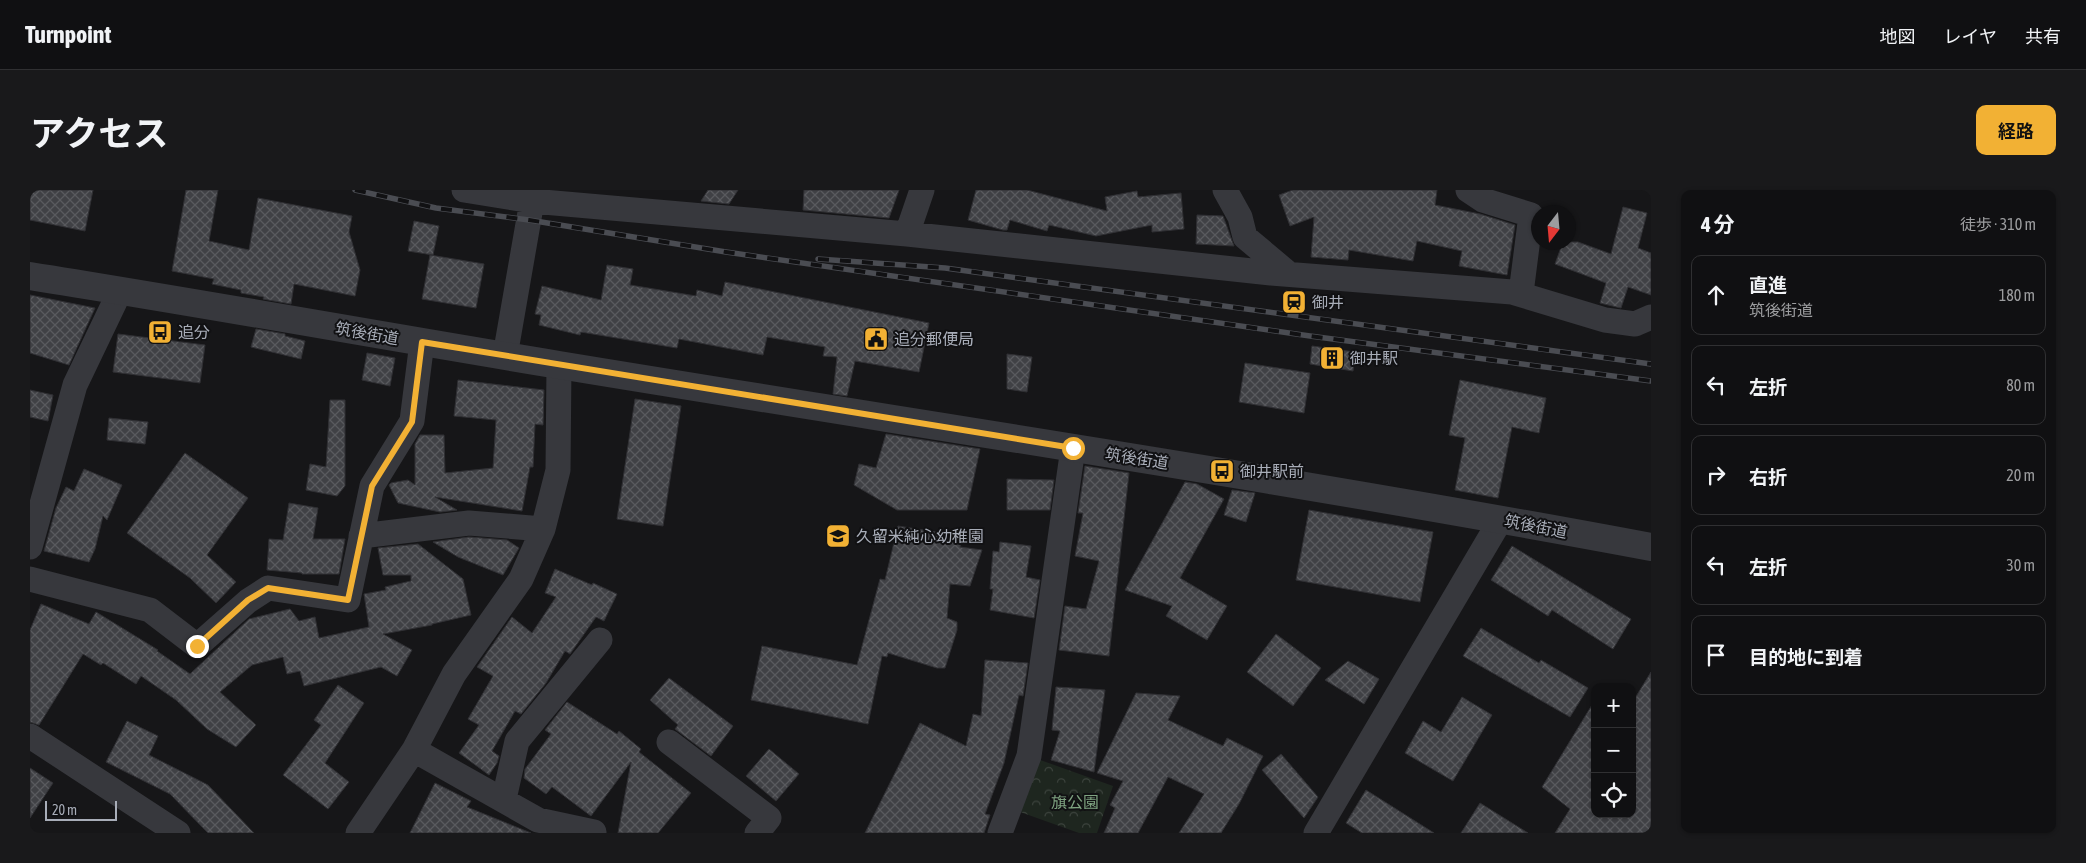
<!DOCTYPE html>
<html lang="ja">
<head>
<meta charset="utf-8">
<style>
  :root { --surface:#101012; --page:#19191b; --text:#f1f3f6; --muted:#9c9d9f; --line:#303032; --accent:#f2b134 }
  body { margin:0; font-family:"Asap Condensed","Noto Sans JP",sans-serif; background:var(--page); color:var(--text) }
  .controls { position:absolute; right:15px; bottom:15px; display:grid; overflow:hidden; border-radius:10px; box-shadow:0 1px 4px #0004 }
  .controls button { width:45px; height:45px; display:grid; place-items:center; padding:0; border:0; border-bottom:1px solid var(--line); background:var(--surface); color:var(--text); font:25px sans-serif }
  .compass { position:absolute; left:1501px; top:15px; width:45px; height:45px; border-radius:50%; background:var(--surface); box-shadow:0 1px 4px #0004; rotate:196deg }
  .scale { position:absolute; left:15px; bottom:12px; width:72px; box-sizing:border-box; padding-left:5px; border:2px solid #a8adb8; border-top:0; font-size:14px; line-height:18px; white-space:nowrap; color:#a8adb8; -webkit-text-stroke:4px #111113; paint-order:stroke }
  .stop { position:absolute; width:15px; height:15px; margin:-11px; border:4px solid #f2b134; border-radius:50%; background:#fff }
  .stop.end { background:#f2b134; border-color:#fff; box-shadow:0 1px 5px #0008 }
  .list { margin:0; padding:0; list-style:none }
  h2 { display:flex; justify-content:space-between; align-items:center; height:65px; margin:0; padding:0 20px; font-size:21px }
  h2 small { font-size:16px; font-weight:400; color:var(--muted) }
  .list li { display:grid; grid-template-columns:32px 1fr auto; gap:15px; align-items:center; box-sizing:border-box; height:80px; margin:0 10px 10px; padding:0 10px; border:1px solid var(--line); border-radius:10px }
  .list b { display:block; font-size:19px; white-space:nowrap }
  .list p { margin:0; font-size:16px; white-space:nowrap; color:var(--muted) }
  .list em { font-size:16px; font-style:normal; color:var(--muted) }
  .icon { flex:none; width:28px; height:28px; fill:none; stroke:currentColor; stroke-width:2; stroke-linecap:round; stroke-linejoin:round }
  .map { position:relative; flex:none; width:1621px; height:643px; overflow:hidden; border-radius:10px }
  header { display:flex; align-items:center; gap:30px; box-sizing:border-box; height:70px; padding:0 25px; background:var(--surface); border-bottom:1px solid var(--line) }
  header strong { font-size:24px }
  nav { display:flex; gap:28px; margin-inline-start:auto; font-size:18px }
  .intro { display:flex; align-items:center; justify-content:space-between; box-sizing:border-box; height:120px; padding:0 30px }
  h1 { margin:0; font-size:35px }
  .button { padding:12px 22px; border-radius:10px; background:var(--accent); color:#111; font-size:18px; font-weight:700 }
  main { display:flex; gap:30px; padding:0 30px }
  aside { flex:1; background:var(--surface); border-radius:10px; box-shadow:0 1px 4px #0004 }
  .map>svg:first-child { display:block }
  .forest { fill:url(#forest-crowns) }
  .building { fill:url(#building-cross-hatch); stroke:#303034 }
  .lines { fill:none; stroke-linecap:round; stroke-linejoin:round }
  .minor { stroke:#37383d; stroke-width:25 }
  .tertiary { stroke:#37383d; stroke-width:28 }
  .rail-casing { stroke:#4a4c52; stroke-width:5.5 }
  .rail { stroke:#111113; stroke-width:4; stroke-dasharray:11; stroke-linecap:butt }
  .route { stroke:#f2b134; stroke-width:6 }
  .labels { text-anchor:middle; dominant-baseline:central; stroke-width:4; stroke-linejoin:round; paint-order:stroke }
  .poi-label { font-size:16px; fill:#a8adb8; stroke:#111113; text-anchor:start }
  .street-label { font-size:16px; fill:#a8adb8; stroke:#111113 }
  .park-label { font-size:16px; fill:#7fa381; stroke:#111113 }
</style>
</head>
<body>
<header>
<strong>Turnpoint</strong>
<nav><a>地図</a><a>レイヤ</a><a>共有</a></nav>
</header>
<div class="intro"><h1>アクセス</h1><a class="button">経路</a></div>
<main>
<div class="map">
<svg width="1621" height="643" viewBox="0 0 1621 643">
  <defs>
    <pattern id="forest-crowns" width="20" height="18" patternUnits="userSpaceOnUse" patternTransform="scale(1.25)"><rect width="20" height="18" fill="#1e261f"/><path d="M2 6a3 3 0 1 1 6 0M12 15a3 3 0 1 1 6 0" fill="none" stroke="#3c433d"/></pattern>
    <pattern id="building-cross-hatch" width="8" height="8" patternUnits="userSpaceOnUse" patternTransform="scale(1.25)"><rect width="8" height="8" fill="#404145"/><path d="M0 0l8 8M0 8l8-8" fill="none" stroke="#595a5e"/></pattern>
  </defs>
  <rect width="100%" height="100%" fill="#161618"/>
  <path class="forest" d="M999,566L1083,596L1067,643H1049L979,618Z"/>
  <path class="building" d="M0,0H63L55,41L0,30Z
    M156,0H188L179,51L219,60L228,8L322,26L319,42L330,80L325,106L264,94L261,114L233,109L234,107L211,103V100L182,94L184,89L142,81Z
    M678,0H708L699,14L671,11Z
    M774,0H869L859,28L773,20Z
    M946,0H997L1077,21L1075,7L1107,1L1108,7L1151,3L1154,39L1122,42V35L1066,46L1019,35L1017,41L980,30L977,40H973L938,30Z
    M1263,0H1407L1405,15L1450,24L1485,35L1477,85L1429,76L1432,61L1387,51L1383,71L1319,60L1318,70L1281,67L1284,27L1260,36L1249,5Z
    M1593,17L1617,23L1608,58L1621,63V105L1598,97L1591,118L1570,113L1576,93L1525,74L1533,52H1548L1581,64Z
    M1167,25L1193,26L1204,56L1166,54Z
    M384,31L409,36L403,65L378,61Z
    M400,65L454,74L446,118L392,109Z
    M577,75L603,79L600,95L666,106L667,100L692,106L695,92L899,133L889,182L825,171L817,206L803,204L807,167L793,166L795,157L737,147L733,165L649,149L647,158L551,142L550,145L509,135L511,125L505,124L512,96L571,110Z
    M0,105L65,118L39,175L0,163Z
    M226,139L255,144V146L275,151L271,169L221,157Z
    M88,144L175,155L170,193L83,182Z
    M1282,156L1325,162L1323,181L1280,174Z
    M337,163L365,168L360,196L332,190Z
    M977,164L1002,167L997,202L977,199Z
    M1215,173L1280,183L1274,223L1209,212Z
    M428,190L514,200L513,235L505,234L503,277H500L492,321L405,307L427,320L410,322L368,313L359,295L361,293L378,290L385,295V254L390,245H414L415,283L463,278L466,230L424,226Z
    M1430,190L1516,208L1509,243L1482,237L1468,308L1425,300L1435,248L1419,245Z
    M0,200L23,205L18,231L0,227Z
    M605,209L651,216L633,336L587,329Z
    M300,210H315V296L307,306L276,300L280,274L296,277Z
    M79,228L118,232L115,254L77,250Z
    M856,244L950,259L937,320H867L824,295L829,274L846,278Z
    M155,263L218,308L177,365L206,392L186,413L160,388L97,343Z
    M1055,276L1099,283L1079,466L1029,460L1035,416L1056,419L1069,371L1045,366L1053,323H1048Z
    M54,279L92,295L77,330L73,326L65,359L59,372L14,361L26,318L36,297L44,301Z
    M977,289L1024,290L1020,320H977Z
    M1155,292L1167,294L1194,309L1150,388L1197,416L1177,450L1136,426L1142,416L1095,400Z
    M1202,300L1225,303L1216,332L1194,325Z
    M259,313L288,318L283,349H315L309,384H272V383L237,380L239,349L253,350Z
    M1279,320L1403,342L1390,412L1266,390Z
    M868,336L932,346L930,357L952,360L940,396L920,394L917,428L927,432V440L915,478H907L858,463L857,467L852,466L838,534L721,510L732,456L827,475L850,389L855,390Z
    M439,347L477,350L489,358L473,385L428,367L403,352Z
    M970,352L1001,356L996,387L1010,390L1004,428L960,420L963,399H960L963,361L969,362Z
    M388,354L433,389L441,425L402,434V435L353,444L382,460L367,486L351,477L274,496L270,481L257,484L253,467L222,475L190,502L226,535L206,557L177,539L146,510L111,486L106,494L73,473L71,475L53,464L9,535L0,532V440L11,414L59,434L66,422L128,460L127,461L160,484L219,429L260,419L269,431L285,427L289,448L339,437L334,404L356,400L355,397L381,391V385H353L348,358Z
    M1482,356L1601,429L1583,459L1522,420L1518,426L1461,390Z
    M525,379L562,395L563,393L587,404L574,431L566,427L540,464L535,461L516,493L491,524L485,521L462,561L469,566L467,573L459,585L429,563L449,535L438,529L463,486L447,477L482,427L502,443L526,407L515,403Z
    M1451,438L1509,473L1511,470L1558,498L1540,527L1433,466Z
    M1246,444L1291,478L1263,516L1217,482Z
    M955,470L998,473L993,506L989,505L974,573L955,624L960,625L954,643H835L890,533L936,556L943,524L951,526Z
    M1318,471L1349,489L1334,514L1295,490Z
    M1621,482V643H1525L1540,619L1512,597L1565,510V624H1602V513Z
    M639,488L703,536L681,566L645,539L648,535L620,510Z
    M308,495L334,513L295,573L319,592L298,619L253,585L291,535L284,530Z
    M1026,497L1075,500L1064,582L1021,570L1030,541L1022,540Z
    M1106,503L1150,506L1138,530L1193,556L1197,548L1233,566L1209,614L1191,643H1149L1174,604L1138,587L1108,643H1074L1085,618L1080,615L1093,591L1067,583Z
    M1432,507L1462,525L1423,591L1375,563L1393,531L1411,542Z
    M537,512L587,544L589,541L611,559L609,562L661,603L628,643H588L601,572L561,626L522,597L516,604L494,588L495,579L521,544L515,540Z
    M97,531L128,546L119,565L178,595L224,643H178L140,604L76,572Z
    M739,559L769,584L746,611L716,586Z
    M1251,564L1288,607L1274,628L1232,580Z
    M0,578L23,593L0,628Z
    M405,593L441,611L437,617L501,643H380Z
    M1336,600L1404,643H1332L1316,633Z
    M1450,613L1498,643H1431Z"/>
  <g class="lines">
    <path class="minor" d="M434,0L502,11L877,44L1241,83L1482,102L1575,130L1605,134L1621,127
      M1195,0L1210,27L1215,47L1259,84
      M1438,0L1453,10L1501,25L1491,103
      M877,44L892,0
      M475,166L502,11
      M331,346L439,333L513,339
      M0,357L45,195L90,101
      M0,389L120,420L167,456L218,411L238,398L318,410L342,296L382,231L392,152
      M0,546L148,643
      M639,552L739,628L727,643
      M384,560L508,630L564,642
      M474,609L487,551L570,450
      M328,643L384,560L424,484L491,389L513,339L528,280L529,175
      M970,643L999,566L1043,258
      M1286,643L1471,329"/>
    <path class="tertiary" d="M0,86C177,114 353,146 529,175C893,235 1258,289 1621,357"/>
    <defs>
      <path id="rail" d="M325,0L406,18L499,30L696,62L1280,146L1621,191
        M788,69L915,78L1621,174"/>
    </defs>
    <use href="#rail" class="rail-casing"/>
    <use href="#rail" class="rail"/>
  </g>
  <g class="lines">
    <path class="route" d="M167,456L218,410L238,398L318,410L342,296L382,232L392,152L1043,258"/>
  </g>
  <defs>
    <symbol id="station-square" viewBox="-11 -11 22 22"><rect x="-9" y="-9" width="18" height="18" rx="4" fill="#f2b134" stroke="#111113"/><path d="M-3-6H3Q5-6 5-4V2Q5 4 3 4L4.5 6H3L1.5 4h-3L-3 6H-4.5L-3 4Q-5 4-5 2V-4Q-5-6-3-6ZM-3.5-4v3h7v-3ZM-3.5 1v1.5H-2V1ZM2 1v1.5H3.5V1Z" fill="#111"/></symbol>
    <symbol id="bus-square" viewBox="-11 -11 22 22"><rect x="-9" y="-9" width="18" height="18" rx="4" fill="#f2b134" stroke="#111113"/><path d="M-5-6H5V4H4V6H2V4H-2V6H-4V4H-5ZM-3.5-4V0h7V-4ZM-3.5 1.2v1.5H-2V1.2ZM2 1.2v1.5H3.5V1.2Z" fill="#111"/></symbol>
    <symbol id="civic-square" viewBox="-11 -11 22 22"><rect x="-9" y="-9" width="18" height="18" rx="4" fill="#f2b134" stroke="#111113"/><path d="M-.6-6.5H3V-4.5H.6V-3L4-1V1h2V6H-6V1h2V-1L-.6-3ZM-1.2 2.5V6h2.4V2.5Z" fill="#111"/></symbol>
    <symbol id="building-square" viewBox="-11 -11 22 22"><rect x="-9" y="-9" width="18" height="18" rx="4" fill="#f2b134" stroke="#111113"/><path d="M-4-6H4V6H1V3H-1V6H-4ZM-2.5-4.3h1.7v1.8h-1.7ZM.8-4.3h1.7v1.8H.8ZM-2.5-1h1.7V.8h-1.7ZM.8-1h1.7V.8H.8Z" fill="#111"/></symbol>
    <symbol id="school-square" viewBox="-11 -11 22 22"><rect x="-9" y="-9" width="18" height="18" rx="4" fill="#f2b134" stroke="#111113"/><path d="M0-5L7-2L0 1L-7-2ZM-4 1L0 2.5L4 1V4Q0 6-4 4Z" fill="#111"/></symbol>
  </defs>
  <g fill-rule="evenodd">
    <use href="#station-square" x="1250" y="98" width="28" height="28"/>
    <use href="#bus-square" x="116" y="128" width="28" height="28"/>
    <use href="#civic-square" x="832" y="135" width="28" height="28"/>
    <use href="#building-square" x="1288" y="154" width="28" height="28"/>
    <use href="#bus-square" x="1178" y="267" width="28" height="28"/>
    <use href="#school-square" x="794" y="332" width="28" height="28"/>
  </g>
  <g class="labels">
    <g class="poi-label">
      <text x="1282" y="112">御井</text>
      <text x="148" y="142">追分</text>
      <text x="864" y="149">追分郵便局</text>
      <text x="1320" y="168">御井駅</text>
      <text x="1210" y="281">御井駅前</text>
      <text x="826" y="346">久留米純心幼稚園</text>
    </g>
    <g class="street-label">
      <text transform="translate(337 143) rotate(10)">筑後街道</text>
      <text transform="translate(1107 268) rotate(9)">筑後街道</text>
      <text transform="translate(1506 336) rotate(11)">筑後街道</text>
    </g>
    <g class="park-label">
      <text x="1045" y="612">旗公園</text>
    </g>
  </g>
</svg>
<div class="controls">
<button>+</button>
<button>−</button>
<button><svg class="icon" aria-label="locate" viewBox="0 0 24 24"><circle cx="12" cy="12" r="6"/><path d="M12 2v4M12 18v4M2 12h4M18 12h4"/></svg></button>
</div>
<svg class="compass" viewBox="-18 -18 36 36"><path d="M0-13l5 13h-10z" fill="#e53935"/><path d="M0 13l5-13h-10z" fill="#9c9d9f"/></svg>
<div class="scale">20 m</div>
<div class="stop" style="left:1043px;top:258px"></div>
<div class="stop end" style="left:167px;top:456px"></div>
</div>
<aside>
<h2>4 分<small>徒歩 · 310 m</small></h2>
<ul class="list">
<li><svg class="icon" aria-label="ahead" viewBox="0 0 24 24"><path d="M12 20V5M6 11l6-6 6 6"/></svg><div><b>直進</b><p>筑後街道</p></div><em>180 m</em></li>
<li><svg class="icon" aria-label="left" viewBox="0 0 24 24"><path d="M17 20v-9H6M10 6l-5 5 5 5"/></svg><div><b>左折</b></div><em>80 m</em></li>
<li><svg class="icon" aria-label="right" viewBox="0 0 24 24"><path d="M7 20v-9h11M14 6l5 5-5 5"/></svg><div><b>右折</b></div><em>20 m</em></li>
<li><svg class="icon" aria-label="left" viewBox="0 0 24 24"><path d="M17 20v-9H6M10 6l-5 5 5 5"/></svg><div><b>左折</b></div><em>30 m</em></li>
<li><svg class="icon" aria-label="arrive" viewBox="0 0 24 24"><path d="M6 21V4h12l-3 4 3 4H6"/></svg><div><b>目的地に到着</b></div></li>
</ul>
</aside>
</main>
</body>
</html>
